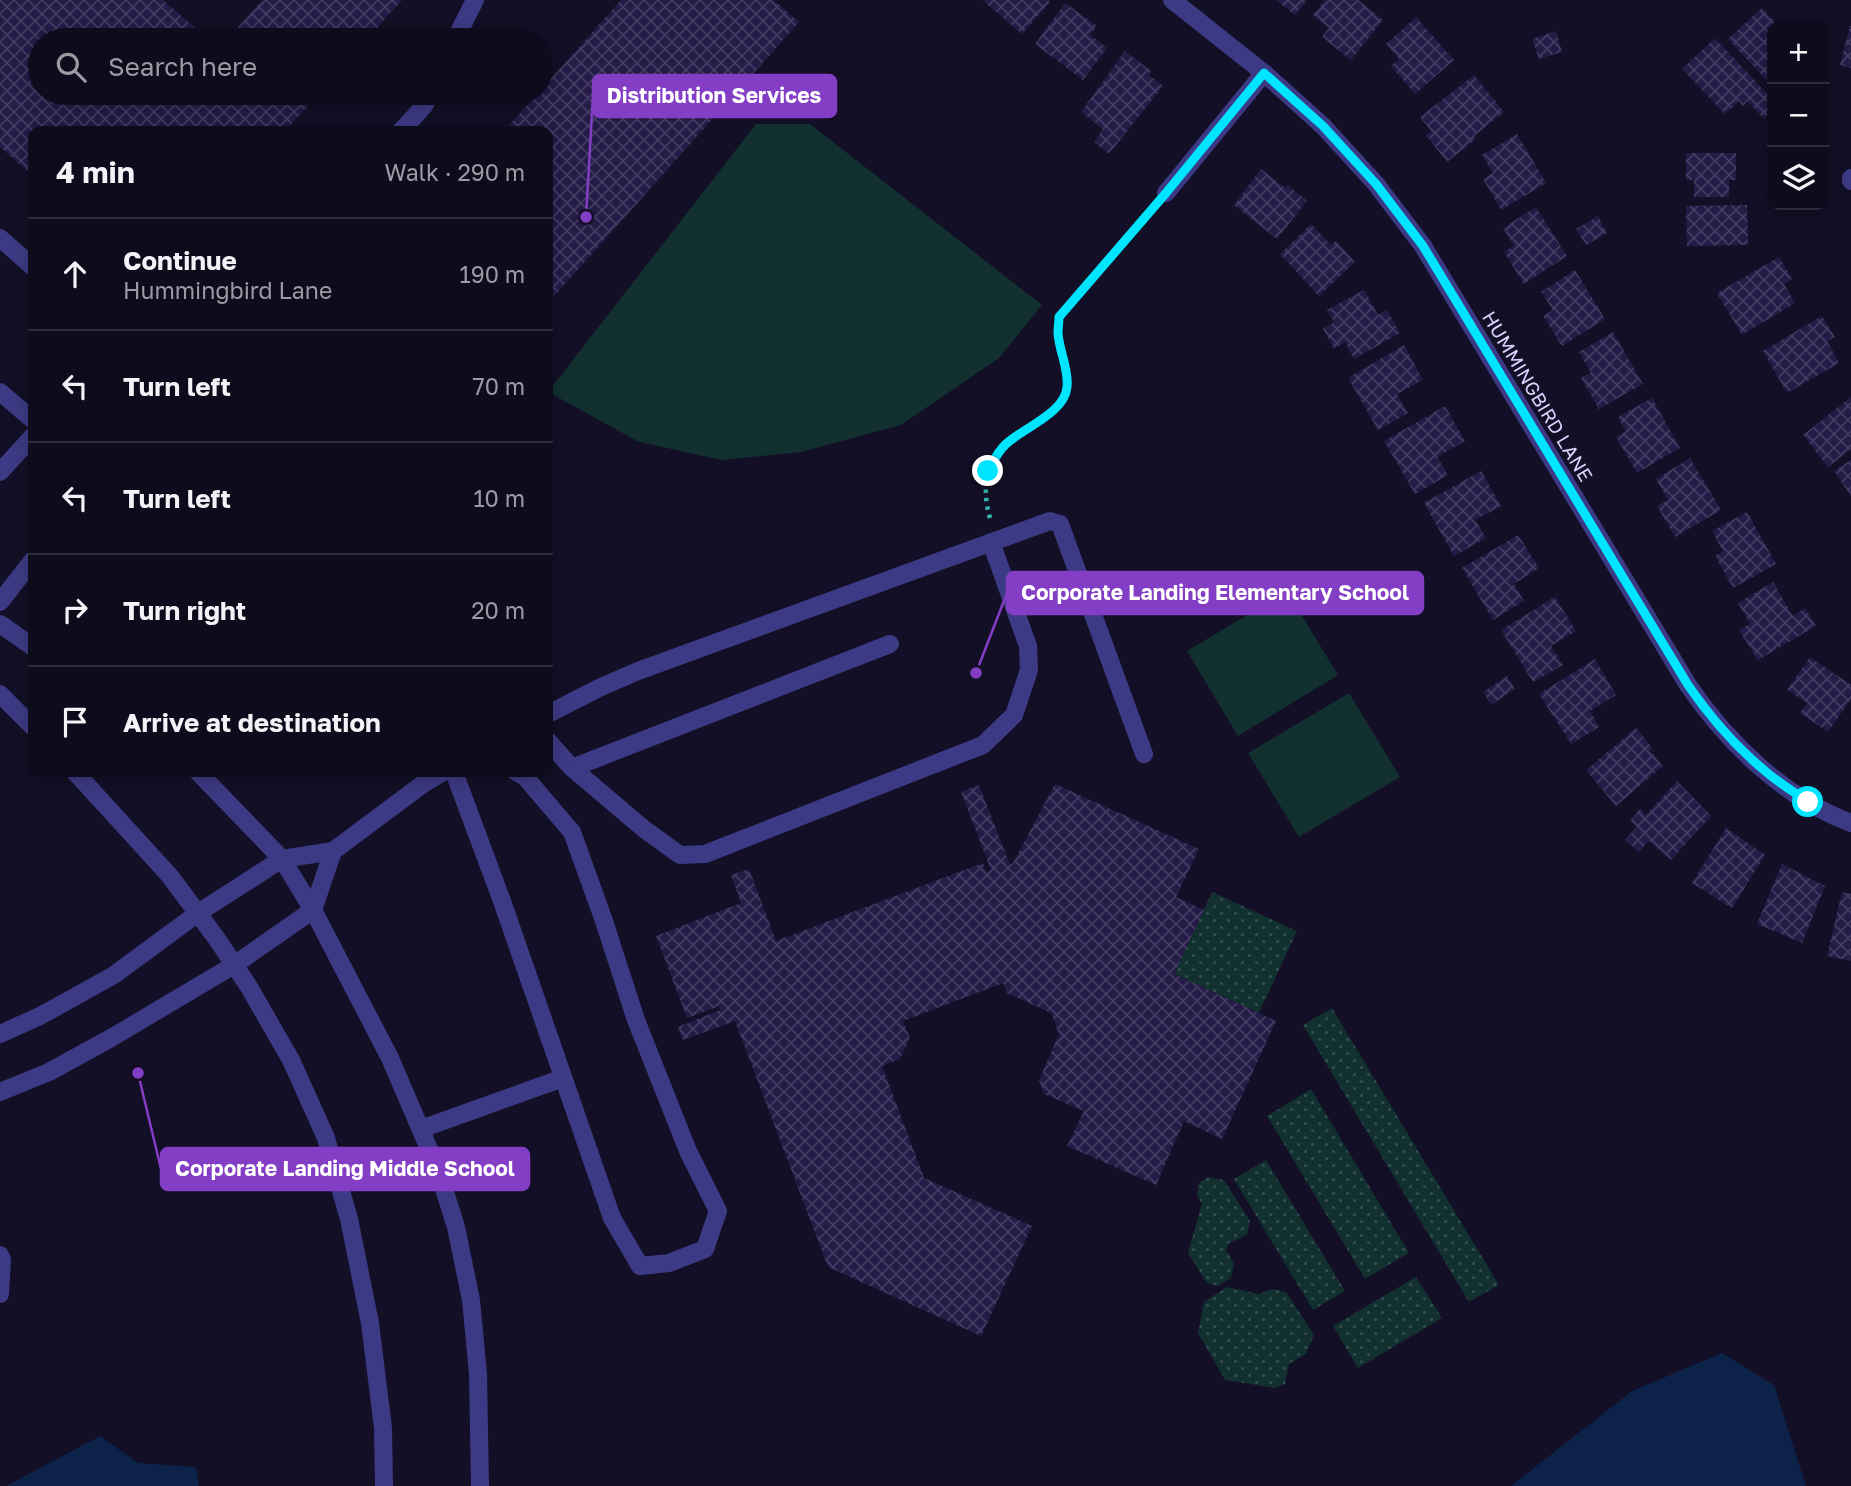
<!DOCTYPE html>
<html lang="en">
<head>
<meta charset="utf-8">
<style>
  :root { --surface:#0e0b1c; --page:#171425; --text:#f1f3f6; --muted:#9b9ba3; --line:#2e2b3b }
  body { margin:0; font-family:"Golos Text",sans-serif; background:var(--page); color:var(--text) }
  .controls { position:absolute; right:21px; top:21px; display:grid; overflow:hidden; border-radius:14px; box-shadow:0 4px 18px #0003 }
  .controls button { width:63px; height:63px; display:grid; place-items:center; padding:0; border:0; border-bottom:2px solid var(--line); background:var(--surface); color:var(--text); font:35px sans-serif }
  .stop { position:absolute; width:21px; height:21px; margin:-16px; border:5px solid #00e5ff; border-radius:50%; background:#fff }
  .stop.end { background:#00e5ff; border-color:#fff; box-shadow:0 2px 7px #0008 }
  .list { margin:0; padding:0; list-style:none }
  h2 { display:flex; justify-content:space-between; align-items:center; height:91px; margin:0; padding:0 28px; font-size:30px }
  h2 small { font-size:23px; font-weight:400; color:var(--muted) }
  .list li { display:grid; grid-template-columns:46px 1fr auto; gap:21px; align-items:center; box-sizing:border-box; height:112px; padding:0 28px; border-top:2px solid var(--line) }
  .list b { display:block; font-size:26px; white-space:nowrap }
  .list p { margin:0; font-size:23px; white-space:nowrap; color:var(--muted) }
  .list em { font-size:23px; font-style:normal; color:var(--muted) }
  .icon { flex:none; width:38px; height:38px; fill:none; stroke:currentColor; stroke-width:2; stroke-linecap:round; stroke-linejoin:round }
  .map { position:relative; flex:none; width:1851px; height:1486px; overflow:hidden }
  .search { position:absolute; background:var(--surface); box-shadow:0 4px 18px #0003; left:28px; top:28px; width:525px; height:77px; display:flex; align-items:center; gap:18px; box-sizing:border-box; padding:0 24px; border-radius:38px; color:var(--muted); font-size:26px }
  .panel { position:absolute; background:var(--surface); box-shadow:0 4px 18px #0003; left:28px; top:126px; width:525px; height:651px; border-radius:14px }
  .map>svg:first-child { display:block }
  .park { fill:url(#park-dots) }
  .garden { fill:#12302f }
  .water { fill:#0c2248 }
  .building { fill:url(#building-cross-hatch) }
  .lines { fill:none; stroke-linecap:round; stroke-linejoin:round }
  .path { stroke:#2fb8b0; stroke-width:4.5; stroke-dasharray:3.5 5; stroke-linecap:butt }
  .lane { stroke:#3d3a85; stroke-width:18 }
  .street { stroke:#3d3a85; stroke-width:18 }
  .route { stroke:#00e5ff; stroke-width:9 }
  .labels { text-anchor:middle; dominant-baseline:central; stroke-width:7; stroke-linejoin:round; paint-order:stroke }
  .street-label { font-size:19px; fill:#d9d4ff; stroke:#130f26 }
  .leader { fill:none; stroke:#843dc5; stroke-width:2.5 }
  .callout-dot { fill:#843dc5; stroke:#130f26; stroke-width:2.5 }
  .callout { fill:#843dc5; stroke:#843dc5; stroke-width:2.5 }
  .callout-label { font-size:21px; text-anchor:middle; font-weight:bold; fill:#fff }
</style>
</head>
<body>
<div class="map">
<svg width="1851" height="1486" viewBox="0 0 1851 1486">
  <defs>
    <pattern id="park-dots" width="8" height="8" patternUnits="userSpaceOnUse" patternTransform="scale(1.75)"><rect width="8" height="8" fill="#12302f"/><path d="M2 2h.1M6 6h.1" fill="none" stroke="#344d4e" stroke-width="1.8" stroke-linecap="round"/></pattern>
    <pattern id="building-cross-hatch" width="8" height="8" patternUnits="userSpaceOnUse" patternTransform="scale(1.75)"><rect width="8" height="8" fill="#241b47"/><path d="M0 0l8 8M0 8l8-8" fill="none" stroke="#433b63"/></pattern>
  </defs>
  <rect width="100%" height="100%" fill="#130f26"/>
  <path class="park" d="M1212,892L1297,931L1259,1013L1174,974Z
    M1332,1008L1499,1285L1469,1302L1303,1025Z
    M1311,1089L1409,1253L1365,1279L1267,1116Z
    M1266,1160L1345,1291L1313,1310L1234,1179Z
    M1208,1177L1224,1180L1250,1221L1247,1235L1229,1243L1226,1250L1234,1263L1231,1278L1218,1286L1207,1283L1188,1253L1202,1204L1197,1195L1199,1183Z
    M1416,1277L1442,1318L1358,1368L1333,1326Z
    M1227,1287L1258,1294L1273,1289L1286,1292L1314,1335L1306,1354L1289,1364L1285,1384L1275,1388L1225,1380L1198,1333L1204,1302Z"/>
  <path class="garden" d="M756,124H810L1042,305L999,358L901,425L801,452L722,460L639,442L548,392Z
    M1287,591L1338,675L1238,736L1187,651Z
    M1349,693L1400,777L1299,837L1248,753Z"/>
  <path class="water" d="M1722,1353L1774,1385L1806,1486H1511L1632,1391Z
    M100,1436L138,1463L196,1467L199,1486H6Z"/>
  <path class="building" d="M0,0H163L209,40H40V93H320L285,131H33V176L0,147Z
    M262,0H402L366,40H227Z
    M621,0H774L799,22L548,303V131H504L538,93H541V90Z
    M982,0H1048L1050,2L1022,34Z
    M1276,0H1307L1295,15Z
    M1325,0H1358L1383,20L1351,60L1322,37L1329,28L1313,15Z
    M1065,3L1097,26L1090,35L1107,48L1083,80L1035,44Z
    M1762,8L1779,26H1772V83L1771,85L1728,39Z
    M1416,17L1454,60L1415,94L1391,66L1399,59L1386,44Z
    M1850,26H1851V68L1840,65Z
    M1556,31L1562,52L1539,59L1532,39Z
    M1715,38L1772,99V110L1764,119L1747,101L1743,106L1739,101L1725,114L1682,69Z
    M1125,51L1151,71L1149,75L1163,86L1109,154L1094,142L1103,129L1081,112Z
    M1474,75L1504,112L1474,136L1476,139L1447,162L1426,135L1431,131L1420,117Z
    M1517,134L1546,183L1501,210L1483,179L1493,173L1482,155Z
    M1686,153H1736V180H1729V197H1694V180H1686Z
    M1261,169L1285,188L1287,185L1307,201L1277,239L1234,205Z
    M1747,205L1748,245L1687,246L1686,206Z
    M1536,207L1567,256L1524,284L1504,252L1514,246L1503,228Z
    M1598,216L1607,233L1586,245L1576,229Z
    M1311,224L1331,245L1336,241L1355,262L1319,296L1280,254Z
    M1779,257L1792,279L1784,284L1795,303L1742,335L1717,293Z
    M1575,270L1605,319L1562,346L1543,316L1553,310L1541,292Z
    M1364,290L1378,315L1387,310L1400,333L1354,359L1345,342L1334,349L1323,329L1334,322L1327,310Z
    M1822,316L1835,337L1827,341L1839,363L1787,393L1763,351Z
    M1613,332L1643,384L1599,409L1581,378L1591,373L1579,352Z
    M1404,345L1423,380L1397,394L1408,413L1378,430L1348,378Z
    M1851,397V449L1828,467L1803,435Z
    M1652,398L1680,448L1637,473L1616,437L1626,431L1618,417Z
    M1445,406L1465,441L1437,457L1448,475L1415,494L1384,441Z
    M1690,458L1721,510L1675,537L1657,506L1668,500L1656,479Z
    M1851,460V496L1834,471Z
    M1481,471L1501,506L1475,520L1486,538L1454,556L1424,503Z
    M1747,512L1776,564L1733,588L1715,556L1723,551L1712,531Z
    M1518,535L1539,568L1514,584L1524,601L1493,620L1462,568Z
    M1773,582L1793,616L1805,608L1816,626L1758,660L1739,630L1750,624L1738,603Z
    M1555,597L1576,631L1551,646L1563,665L1533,682L1501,630Z
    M1810,657L1851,685V699L1828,732L1800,713L1807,703L1787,690Z
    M1595,659L1616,695L1590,711L1599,727L1571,744L1539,694Z
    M1507,676L1515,689L1491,705L1483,692Z
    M1636,728L1653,749L1650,751L1663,766L1616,806L1586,770Z
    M1677,781L1711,816L1671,860L1649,841L1639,852L1625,840L1637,827L1630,821L1640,809L1646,815Z
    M1055,784L1199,849L1176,897L1204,910L1174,974L1276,1021L1222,1139L1184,1121L1156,1185L1067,1146L1084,1111L1044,1094L1039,1080L1059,1034L1051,1013L1007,993L1003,983L903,1021L910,1038L900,1059L882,1066L924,1178L1032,1226L981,1336L828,1267L735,1021L683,1040L678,1027L720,1010L719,1006L687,1018L656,936L741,903L731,875L749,869L776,941L983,863L986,872L991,870L961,792L979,785L1010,865L1013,863Z
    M1726,828L1765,855L1732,908L1692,883Z
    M1782,864L1825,886L1802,943L1757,924Z
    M1842,892L1851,894V961L1827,956Z"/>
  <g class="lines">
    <path class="path" d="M990,518C980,485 988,453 1018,433C1024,429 1032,427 1038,423C1049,417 1062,404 1066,391C1072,376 1059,350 1058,333C1058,328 1059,322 1059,317L1152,210"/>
    <path class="lane" d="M455,40L475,0
      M401,131L424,106L430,93
      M1166,193L1264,73
      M0,238L33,267
      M0,392L33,420
      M0,472L33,436
      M0,602L33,560
      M548,714L601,687L638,671L1050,521L1060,524L1144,754
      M548,741L572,768L644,829L680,855L705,854L983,745L1014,715L1029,670L1028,646L991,542
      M572,768L890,644
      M454,772L502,901L612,1218L640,1266L669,1263L705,1249L718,1211L688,1151L636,1020L604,921L572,832L525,777L516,772
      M0,1034L40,1016L114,975L198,913L282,859L333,851L423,784L443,772
      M0,1092L49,1072L111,1038L234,965L313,910L333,851
      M421,1129L563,1078
      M0,1255L2,1260L0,1294"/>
    <path class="street" d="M1172,0L1264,73L1323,126L1376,184L1423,246L1688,685C1727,742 1785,799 1851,823
      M1851,178V181
      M0,624L33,647
      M0,694L33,727
      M75,772L169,875L217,939L249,987L291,1060L326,1138L349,1219L370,1323L383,1428L384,1486
      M198,772L282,859L313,910L390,1058L438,1170L456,1227L471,1300L478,1374L480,1486"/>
  </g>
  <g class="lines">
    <path class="route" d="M988,471C993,462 998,451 1006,444C1023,428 1065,413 1067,387C1069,369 1059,351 1058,333C1058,328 1059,322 1059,317L1166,193L1264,73L1323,126L1376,184L1423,246L1688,685C1710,717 1734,745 1764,770C1777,782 1793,791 1808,802"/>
  </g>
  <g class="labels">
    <g class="street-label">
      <text transform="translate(1538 396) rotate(59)">HUMMINGBIRD LANE</text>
    </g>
  </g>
  <path class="leader" d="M586 217L593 96M976 673L1007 593M138 1073L161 1169"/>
  <g class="callout-dot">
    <circle cx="586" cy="217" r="7"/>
    <circle cx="976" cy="673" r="7"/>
    <circle cx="138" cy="1073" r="7"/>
  </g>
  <g class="callout">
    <rect x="593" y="75" width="243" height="42" rx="7"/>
    <rect x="1007" y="572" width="416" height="42" rx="7"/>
    <rect x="161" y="1148" width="368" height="42" rx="7"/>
  </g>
  <g class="callout-label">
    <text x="714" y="103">Distribution Services</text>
    <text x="1215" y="600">Corporate Landing Elementary School</text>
    <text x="345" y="1176">Corporate Landing Middle School</text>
  </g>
</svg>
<div class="controls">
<button>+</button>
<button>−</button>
<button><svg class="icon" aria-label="layers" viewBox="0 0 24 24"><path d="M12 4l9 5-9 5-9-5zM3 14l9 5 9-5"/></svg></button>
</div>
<div class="stop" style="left:1808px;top:802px"></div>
<div class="stop end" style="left:988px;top:471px"></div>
<div class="search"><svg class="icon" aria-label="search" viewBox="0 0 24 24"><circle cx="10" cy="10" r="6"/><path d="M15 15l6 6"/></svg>Search here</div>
<section class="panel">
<h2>4 min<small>Walk · 290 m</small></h2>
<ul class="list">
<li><svg class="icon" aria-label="ahead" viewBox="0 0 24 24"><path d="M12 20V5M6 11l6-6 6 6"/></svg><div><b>Continue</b><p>Hummingbird Lane</p></div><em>190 m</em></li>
<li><svg class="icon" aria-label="left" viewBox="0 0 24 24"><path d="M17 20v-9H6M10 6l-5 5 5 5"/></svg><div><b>Turn left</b></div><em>70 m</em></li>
<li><svg class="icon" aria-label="left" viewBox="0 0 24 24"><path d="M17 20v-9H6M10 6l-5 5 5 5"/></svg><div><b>Turn left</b></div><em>10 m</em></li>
<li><svg class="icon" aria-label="right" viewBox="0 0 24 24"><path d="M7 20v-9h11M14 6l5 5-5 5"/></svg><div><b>Turn right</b></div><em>20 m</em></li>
<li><svg class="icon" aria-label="arrive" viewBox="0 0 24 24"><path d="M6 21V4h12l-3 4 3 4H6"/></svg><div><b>Arrive at destination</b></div></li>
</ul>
</section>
</div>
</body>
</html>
